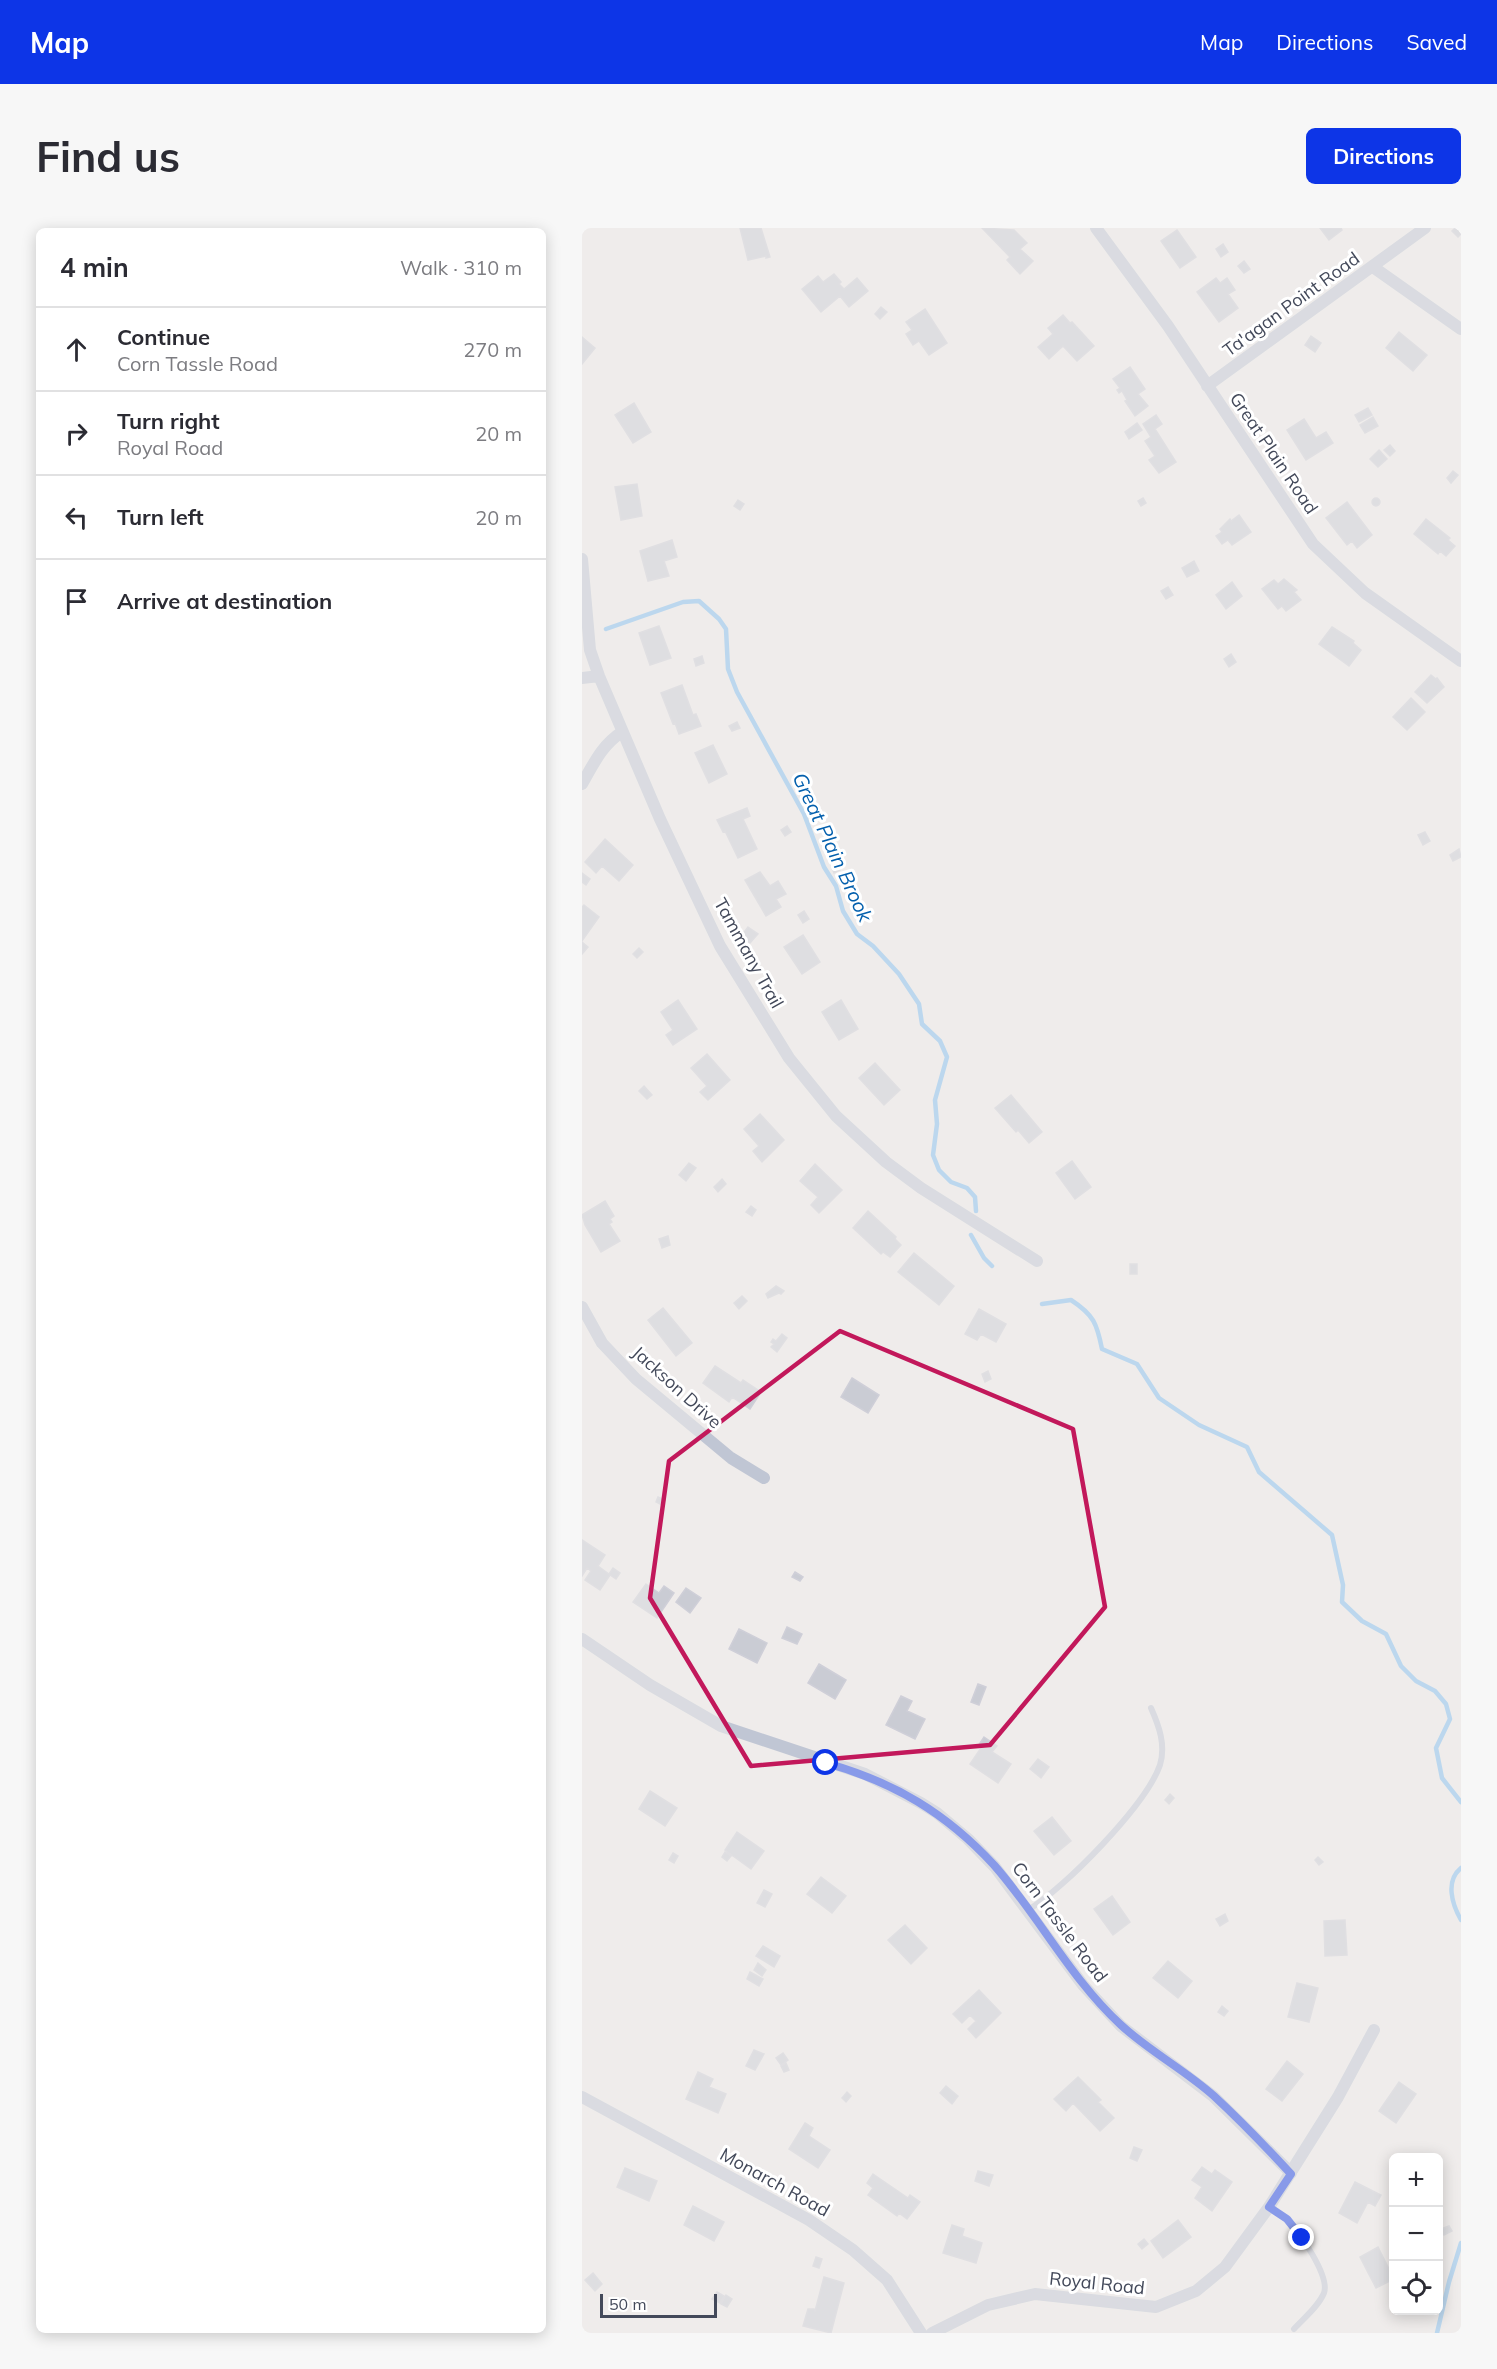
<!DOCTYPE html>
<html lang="en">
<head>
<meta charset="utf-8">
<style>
  :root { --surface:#fff; --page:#f7f7f7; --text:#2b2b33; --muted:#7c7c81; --line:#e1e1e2; --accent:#0d35e7 }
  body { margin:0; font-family:Mulish,sans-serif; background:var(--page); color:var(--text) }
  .controls { position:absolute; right:18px; bottom:18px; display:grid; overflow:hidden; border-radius:9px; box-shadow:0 3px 15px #0003 }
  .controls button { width:54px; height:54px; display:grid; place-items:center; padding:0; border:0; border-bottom:2px solid var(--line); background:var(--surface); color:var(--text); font:30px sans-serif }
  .scale { position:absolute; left:18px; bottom:15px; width:117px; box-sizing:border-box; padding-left:6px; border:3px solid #43495a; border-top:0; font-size:16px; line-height:21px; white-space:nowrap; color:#43495a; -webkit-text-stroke:4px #fff; paint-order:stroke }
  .stop { position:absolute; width:18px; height:18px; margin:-14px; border:4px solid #0d35e7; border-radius:50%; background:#fff }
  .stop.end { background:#0d35e7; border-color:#fff; box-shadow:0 2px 6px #0008 }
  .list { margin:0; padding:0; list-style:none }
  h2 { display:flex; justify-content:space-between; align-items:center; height:78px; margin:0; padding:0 24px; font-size:26px }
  h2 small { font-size:20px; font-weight:400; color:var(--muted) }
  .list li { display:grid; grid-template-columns:39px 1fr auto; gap:18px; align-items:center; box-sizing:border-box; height:84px; padding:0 24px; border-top:2px solid var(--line) }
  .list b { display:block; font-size:22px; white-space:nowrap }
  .list p { margin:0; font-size:20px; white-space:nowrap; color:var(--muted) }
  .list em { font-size:20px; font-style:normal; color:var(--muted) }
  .icon { flex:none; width:33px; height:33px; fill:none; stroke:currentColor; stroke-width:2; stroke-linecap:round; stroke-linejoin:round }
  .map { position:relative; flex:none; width:879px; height:2105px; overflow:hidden; border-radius:9px }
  header { display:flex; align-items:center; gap:36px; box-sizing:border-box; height:84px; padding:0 30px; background:var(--accent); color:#fff }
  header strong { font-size:28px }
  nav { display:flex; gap:33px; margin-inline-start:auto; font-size:21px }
  .intro { display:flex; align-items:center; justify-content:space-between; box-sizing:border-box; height:144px; padding:0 36px }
  h1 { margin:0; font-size:42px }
  .button { padding:15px 27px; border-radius:9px; background:var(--accent); color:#fff; font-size:21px; font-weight:700 }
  main { display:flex; gap:36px; padding:0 36px }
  aside { flex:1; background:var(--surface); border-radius:9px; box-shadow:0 3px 15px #0003 }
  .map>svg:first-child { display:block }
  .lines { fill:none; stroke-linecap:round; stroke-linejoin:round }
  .stream { stroke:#7fbdf1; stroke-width:4.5 }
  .building { fill:#caccd4; stroke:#cfcfd8; stroke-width:1.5 }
  .service { stroke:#c0c6d4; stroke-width:6 }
  .minor { stroke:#c0c6d4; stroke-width:12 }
  .route { stroke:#0d35e7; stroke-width:8 }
  .marked { fill:none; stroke:#c2185b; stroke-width:4.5; stroke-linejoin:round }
  .labels { text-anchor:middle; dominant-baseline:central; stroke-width:6; stroke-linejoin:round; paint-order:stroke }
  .street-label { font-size:18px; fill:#43495a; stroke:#fff }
  .water-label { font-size:20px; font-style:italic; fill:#035fad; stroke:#fff }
</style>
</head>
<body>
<header>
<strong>Map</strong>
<nav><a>Map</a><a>Directions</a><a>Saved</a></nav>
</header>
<div class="intro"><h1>Find us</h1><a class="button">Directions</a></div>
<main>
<aside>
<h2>4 min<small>Walk · 310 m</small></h2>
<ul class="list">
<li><svg class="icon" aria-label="ahead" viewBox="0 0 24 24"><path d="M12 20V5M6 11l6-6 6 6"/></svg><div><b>Continue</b><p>Corn Tassle Road</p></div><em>270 m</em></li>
<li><svg class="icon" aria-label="right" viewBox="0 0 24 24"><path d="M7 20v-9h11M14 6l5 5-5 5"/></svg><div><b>Turn right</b><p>Royal Road</p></div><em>20 m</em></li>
<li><svg class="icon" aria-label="left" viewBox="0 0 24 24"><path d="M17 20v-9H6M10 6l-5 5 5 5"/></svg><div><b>Turn left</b></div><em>20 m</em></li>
<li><svg class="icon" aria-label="arrive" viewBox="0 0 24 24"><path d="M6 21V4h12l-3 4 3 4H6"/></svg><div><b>Arrive at destination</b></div></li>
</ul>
</aside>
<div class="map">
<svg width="879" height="2105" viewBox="0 0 879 2105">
  <rect width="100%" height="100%" fill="#efeceb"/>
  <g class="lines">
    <path class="stream" d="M24,401L101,374L117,373L137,391L144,401L146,441L155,464L222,586L242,639L254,658L261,683L275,706L291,718L317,746L337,776L340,796L358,813L365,829L353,872L355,896L351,927L357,942L369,954L385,960L393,969L394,983
      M389,1007L402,1030L410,1038
      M460,1076L489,1072C512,1087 515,1096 520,1121L555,1136L577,1170L617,1197L665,1219L677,1244L750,1307L761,1357L760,1374L780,1393L804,1406L819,1438L834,1453L853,1463L864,1476L868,1491L854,1520L860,1550L879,1574
      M879,1640C863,1653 870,1676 879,1692
      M855,2105L867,2054L879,2015"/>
  </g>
  <path class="building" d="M158,0H179L188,29L184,30V28L166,32Z
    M400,0L432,2L445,15L438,21L451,33L438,46L425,32L428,29Z
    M738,0H759L760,2L747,12Z
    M873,0H879V6L876,9L870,3Z
    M595,2L614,29L598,40L579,13Z
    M641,16L646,24L639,29L634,21Z
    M662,33L668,41L662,45L656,38Z
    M252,46L259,54L257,56L262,61L275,50L286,63L267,79L258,68L239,84L220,61L236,48L241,54Z
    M634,50L638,55L645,50L653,62L646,66L656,80L637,94L615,64Z
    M299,79L305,84L298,91L293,86Z
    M343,81L365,115L347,127L337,113L331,117L324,106L330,102L324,94Z
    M481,87L488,95L490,94L512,118L495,133L481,118L467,131L456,119L471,106L466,100Z
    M817,104L845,127L831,143L804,120Z
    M729,108L739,115L733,124L723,117Z
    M0,109L13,120L0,136Z
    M548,139L563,161L556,166L566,178L553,188L543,173L545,172L540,163L537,165L535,162L538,160L531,151Z
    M52,175L69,204L51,215L33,187Z
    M786,180L790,187L777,194L773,187Z
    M574,187L580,196L573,201L594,234L577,245L567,232L573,228L563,213L569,209L561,196Z
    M791,189L796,198L783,205L778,197Z
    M722,191L734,210L744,204L751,215L724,232L705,202Z
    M555,195L560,202L547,211L543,204Z
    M808,217L813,223L808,228L802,222Z
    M797,222L805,231L796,239L788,231Z
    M871,243L876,247L869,255L865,250Z
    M55,256L60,288L39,292L33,259Z
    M790 274a4 4 0 1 1 8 0a4 4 0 1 1-8 0Z
    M561,270L564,275L559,278L556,273Z
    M156,272L162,276L158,282L152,278Z
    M765,274L790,307L775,320L770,313L765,317L744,290Z
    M657,287L669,304L650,317L646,312L640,316L634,308L640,304L638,301L648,291L649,293Z
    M844,291L868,310L866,312L873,318L864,328L858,323L856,326L832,306Z
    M90,312L95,329L82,333L87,348L66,353L58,323Z
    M612,333L617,343L605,349L600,340Z
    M702,351L715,362L712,364L719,372L704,383L700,378L696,381L680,361L692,352L696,356Z
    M650,354L660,368L644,381L634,367Z
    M586,359L591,367L584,371L579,363Z
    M77,398L89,430L68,437L57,405Z
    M750,399L772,413L771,415L779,422L767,438L737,416Z
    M649,426L654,434L647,439L642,431Z
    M120,428L122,435L114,438L112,431Z
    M849,447L854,451L855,450L862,459L845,475L833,464Z
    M100,457L111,487L114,486L119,498L97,506L93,495L91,496L79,465Z
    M829,470L843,484L825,502L811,489Z
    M155,494L158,500L150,503L147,498Z
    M131,517L145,546L127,555L113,525Z
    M165,580L168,588L161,591L175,621L156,630L143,603L141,604L135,592Z
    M205,598L209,604L203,608L199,602Z
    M843,604L848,613L841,617L836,607Z
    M23,611L51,637L37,653L20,638L14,645L3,634Z
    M877,621L879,629L871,633L868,627Z
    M254,635L258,642L252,645L249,638Z
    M178,644L188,658L196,653L204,666L194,671L199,679L184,688L163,652Z
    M0,645L8,651L4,657L0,654Z
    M2,677L17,689L0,713V679Z
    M222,683L227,691L221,695L216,687Z
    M166,699L176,706L168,715L159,708Z
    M221,707L238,734L220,746L202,719Z
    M0,714L6,719L0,726Z
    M57,720L61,724L55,730L51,726Z
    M96,772L115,801L91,817L84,807L91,802L79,784Z
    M259,772L276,801L257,812L240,784Z
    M125,826L148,852L126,872L118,864L125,858L109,840Z
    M293,835L318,862L302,877L277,850Z
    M62,858L70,867L65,871L57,863Z
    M429,867L460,904L447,915L436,902L434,904L413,880Z
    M178,886L202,912L180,934L171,923L177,918L162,901Z
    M490,933L509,959L493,971L474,945Z
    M107,935L114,940L104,953L97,947Z
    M233,936L260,962L237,985L229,977L236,969L218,953Z
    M140,951L144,956L136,964L132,959Z
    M23,973L32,988L28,991L30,994L27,996L38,1013L19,1024L3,997L0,987Z
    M169,978L174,982L170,988L164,984Z
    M286,983L314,1009L313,1011L319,1017L308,1029L301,1024L299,1026L271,1000Z
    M86,1008L88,1017L80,1020L77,1011Z
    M332,1025L372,1058L357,1077L316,1044Z
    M548,1036H555V1046H548Z
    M194,1058L202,1063L199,1066L197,1065L186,1070L184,1066Z
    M160,1068L165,1073L157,1081L152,1075Z
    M81,1080L110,1115L94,1128L66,1092Z
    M397,1081L424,1096L414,1114L399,1106L395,1112L383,1106Z
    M200,1106L205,1110L195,1124L189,1119L192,1116L189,1114L191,1111L194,1113Z
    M133,1138L159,1155L161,1152L179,1164L168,1181L150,1169L147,1174L121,1155Z
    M406,1143L409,1151L403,1154L400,1146Z
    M270,1150L297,1167L286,1185L259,1169Z
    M76,1269L83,1272L80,1277L74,1274Z
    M0,1312L23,1327L16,1338L27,1346L31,1340L38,1345L34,1351L28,1347L18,1362L3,1352L9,1343L5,1340L0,1348Z
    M213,1344L221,1349L218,1353L210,1349Z
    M64,1356L77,1365L82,1358L92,1365L75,1390L51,1374Z
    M104,1360L119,1370L108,1385L94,1374Z
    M205,1399L220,1406L215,1416L200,1410Z
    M157,1401L185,1415L175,1435L147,1421Z
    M237,1436L264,1452L253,1471L226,1455Z
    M396,1456L404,1459L397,1477L389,1474Z
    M319,1468L330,1473L325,1483L343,1491L333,1511L304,1497Z
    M402,1509L415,1518L410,1524L429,1536L416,1555L388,1536L399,1520L396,1518Z
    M456,1531L467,1539L459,1550L448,1541Z
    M68,1563L95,1580L83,1598L57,1581Z
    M588,1566L592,1570L587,1576L583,1572Z
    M470,1589L489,1613L472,1627L452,1603Z
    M155,1604L182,1623L169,1641L143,1622Z
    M143,1624L149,1628L145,1633L140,1629Z
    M91,1625L96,1628L92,1635L87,1632Z
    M736,1629L741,1634L737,1637L733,1632Z
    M239,1649L264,1668L250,1685L225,1666Z
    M182,1662L190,1666L183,1679L175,1675Z
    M530,1668L548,1694L531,1707L512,1681Z
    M643,1686L646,1693L638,1698L634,1691Z
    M763,1692L765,1727L743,1728L742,1693Z
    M323,1697L345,1720L329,1736L306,1712Z
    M181,1718L198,1728L192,1739L174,1728Z
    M586,1733L610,1753L596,1770L571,1750Z
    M176,1735L184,1742L180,1748L172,1742Z
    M168,1744L181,1751L177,1758L165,1751Z
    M715,1755L736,1760L727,1794L706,1789Z
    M397,1762L419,1785L394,1810L386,1801L394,1793L388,1787L380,1795L371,1786Z
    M640,1778L646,1783L642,1788L636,1784Z
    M172,1822L182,1826L173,1842L164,1838Z
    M201,1825L206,1832L199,1837L194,1830Z
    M705,1833L721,1846L700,1873L684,1861Z
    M204,1835L207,1842L202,1844L199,1838Z
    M116,1844L131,1851L127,1859L144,1866L136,1885L104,1871Z
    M496,1849L519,1872L516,1874L532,1890L518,1903L491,1875L484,1883L472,1871Z
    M817,1854L834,1866L814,1895L797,1883Z
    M364,1858L376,1868L370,1876L358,1865Z
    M265,1864L269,1868L264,1874L260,1870Z
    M223,1895L231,1900L227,1908L248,1922L236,1940L207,1921Z
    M552,1919L560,1922L555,1933L548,1930Z
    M620,1939L630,1946L633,1942L650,1954L630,1983L613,1970L620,1959L610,1952Z
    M43,1940L75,1953L67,1973L35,1959Z
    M396,1943L411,1947L407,1958L393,1953Z
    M291,1946L326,1970L328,1967L338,1974L325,1991L317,1985L315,1988L286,1967L291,1960L285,1955Z
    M773,1954L799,1967L793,1978L786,1974L775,1995L757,1985Z
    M111,1978L142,1994L132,2013L102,1997Z
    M596,1992L609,2009L581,2030L569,2013Z
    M370,1997L382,2001L380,2008L400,2015L394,2035L361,2025Z
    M867,1998L870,2003L862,2007L859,2001Z
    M562,2011L566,2016L560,2021L556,2016Z
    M796,2019L812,2051L794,2060L778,2029Z
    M234,2029L240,2031L237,2040L231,2038Z
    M11,2045L20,2056L13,2063L3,2052Z
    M242,2049L262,2055L249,2105L221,2098L226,2081H232L233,2083Z
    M135,2064L142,2068L138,2075L130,2071Z
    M144,2067L150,2071L145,2079L139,2076Z"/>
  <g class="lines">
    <path class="service" d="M446,1682C482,1661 564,1577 578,1537C584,1517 577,1498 569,1480
      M687,1979C693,1983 701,1987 706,1993C718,2005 748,2048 742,2065C736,2079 722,2090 712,2101"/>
    <path class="minor" d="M514,0L586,98L731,316L783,365L879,433
      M791,39L879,101
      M625,158L843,0
      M0,331L8,422L17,448L78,591L138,718L207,830L254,888L304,934L339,960L455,1033
      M0,450L17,448
      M0,556C12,535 20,517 40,504
      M0,1079L20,1115L54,1151L149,1230L182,1250
      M0,1411L68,1457L139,1498L283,1546L339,1575L355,1585L386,1611L413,1639L501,1757L539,1798L631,1868L709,1945
      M0,1869L227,1992L271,2022L305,2052L339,2105
      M350,2105L406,2077L453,2066L574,2079L614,2063L643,2039L687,1979L756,1869L792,1802"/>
  </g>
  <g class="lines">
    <path class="route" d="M244,1535C312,1554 364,1585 412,1637C457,1688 488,1750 539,1797C567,1823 603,1842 632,1868C659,1893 684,1919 709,1946L687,1979L705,1991L720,2010"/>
  </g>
  <path d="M0 0H879V2105H0ZM258,1103L491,1201L523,1379L408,1517L169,1538L68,1370L87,1233Z" fill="#efeceb" fill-opacity=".55" fill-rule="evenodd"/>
  <path class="marked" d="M258,1103L491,1201L523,1379L408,1517L169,1538L68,1370L87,1233Z"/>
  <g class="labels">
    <g class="street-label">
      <text transform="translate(709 76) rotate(-36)">Ta'agan Point Road</text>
      <text transform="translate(692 225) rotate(56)">Great Plain Road</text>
      <text transform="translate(167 725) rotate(61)">Tammany Trail</text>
      <text transform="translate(95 1159) rotate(42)">Jackson Drive</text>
      <text transform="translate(478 1694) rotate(53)">Corn Tassle Road</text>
      <text transform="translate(193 1954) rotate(29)">Monarch Road</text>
      <text transform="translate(515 2055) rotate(6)">Royal Road</text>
    </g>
    <g class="water-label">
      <text transform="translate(251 619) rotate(65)">Great Plain Brook</text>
    </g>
  </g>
</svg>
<div class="controls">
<button>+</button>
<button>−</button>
<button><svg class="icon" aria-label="locate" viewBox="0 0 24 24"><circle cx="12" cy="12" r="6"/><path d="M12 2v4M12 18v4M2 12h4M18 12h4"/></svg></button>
</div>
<div class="scale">50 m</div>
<div class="stop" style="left:244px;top:1535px"></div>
<div class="stop end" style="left:720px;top:2010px"></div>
</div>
</main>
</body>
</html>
